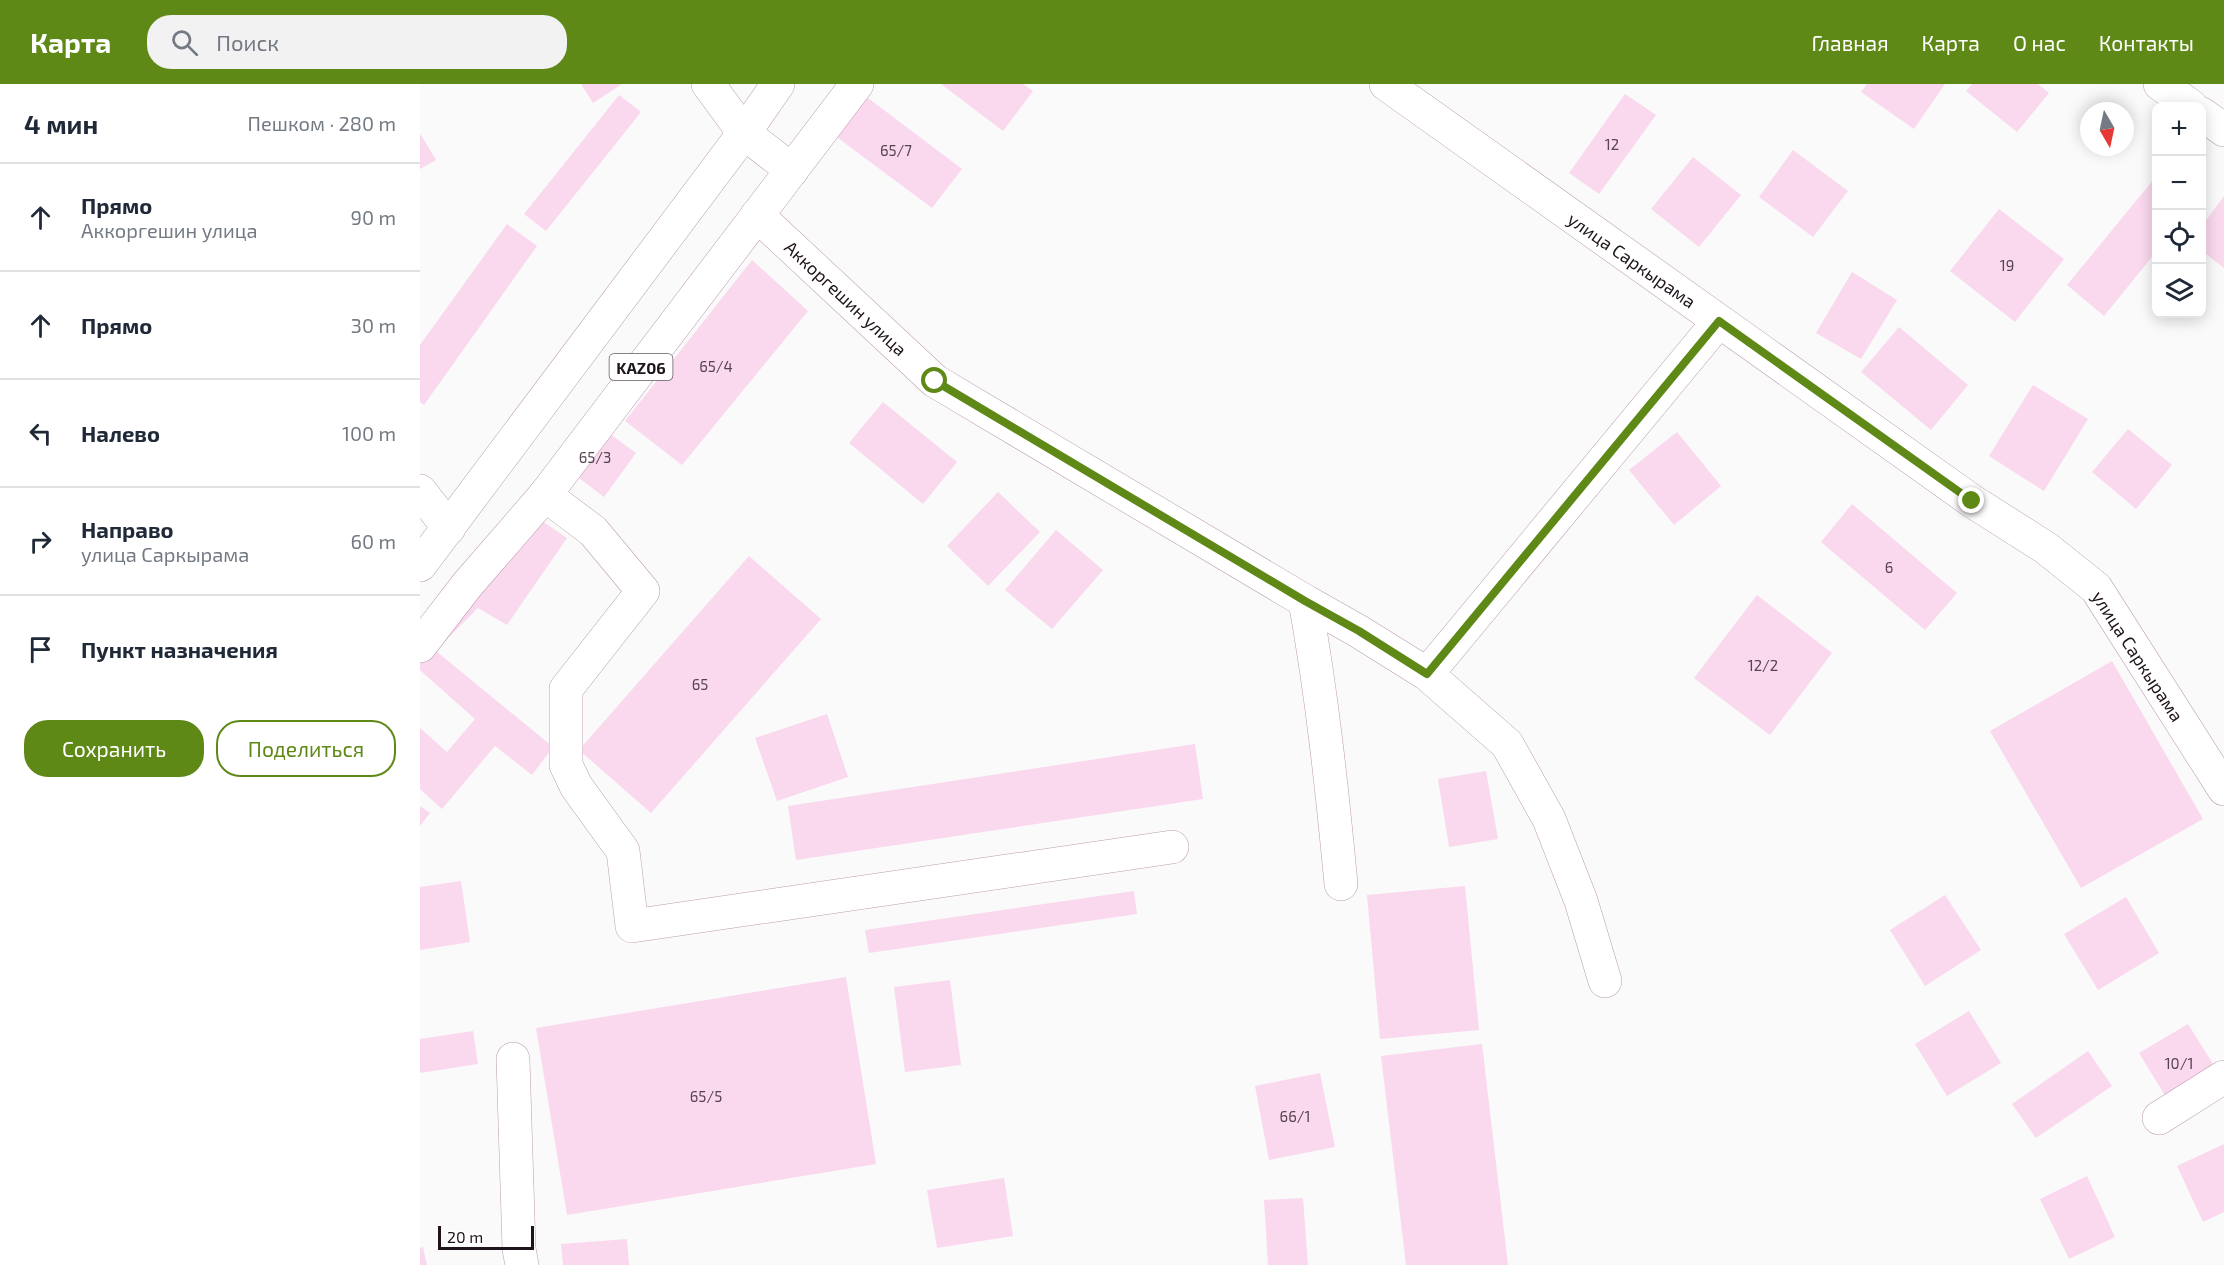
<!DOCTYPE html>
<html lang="ru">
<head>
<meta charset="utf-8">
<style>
  :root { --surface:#fff; --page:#f2f2f3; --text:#1f2937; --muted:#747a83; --line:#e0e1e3; --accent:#5f8917 }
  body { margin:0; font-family:"Exo 2",sans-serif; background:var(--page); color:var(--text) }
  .controls { position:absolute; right:18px; top:18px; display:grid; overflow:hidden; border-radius:12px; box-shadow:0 3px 15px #0003 }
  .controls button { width:54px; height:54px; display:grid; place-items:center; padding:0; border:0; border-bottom:2px solid var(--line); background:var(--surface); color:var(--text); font:30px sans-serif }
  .compass { position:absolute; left:1660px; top:18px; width:54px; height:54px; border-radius:50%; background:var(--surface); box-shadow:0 3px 15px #0003; rotate:171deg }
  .scale { position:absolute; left:18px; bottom:15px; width:96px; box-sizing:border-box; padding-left:6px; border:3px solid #1f141c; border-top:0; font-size:16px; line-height:21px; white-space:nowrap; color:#1f141c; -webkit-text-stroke:4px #fff; paint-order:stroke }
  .stop { position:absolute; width:18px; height:18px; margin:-14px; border:4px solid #5f8917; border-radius:50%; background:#fff }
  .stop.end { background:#5f8917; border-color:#fff; box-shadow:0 2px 6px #0008 }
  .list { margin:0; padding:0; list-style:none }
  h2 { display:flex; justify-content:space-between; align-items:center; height:78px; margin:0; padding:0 24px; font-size:26px }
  h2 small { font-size:20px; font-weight:400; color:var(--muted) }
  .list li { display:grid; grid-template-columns:39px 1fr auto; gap:18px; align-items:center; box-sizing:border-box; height:108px; padding:0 24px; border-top:2px solid var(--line) }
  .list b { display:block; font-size:22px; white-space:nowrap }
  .list p { margin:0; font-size:20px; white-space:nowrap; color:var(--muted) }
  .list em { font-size:20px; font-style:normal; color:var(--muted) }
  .actions { display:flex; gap:12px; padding:18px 24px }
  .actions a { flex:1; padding:14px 0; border:2px solid var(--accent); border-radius:24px; text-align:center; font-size:21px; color:var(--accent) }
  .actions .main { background:var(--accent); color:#fff }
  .icon { flex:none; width:33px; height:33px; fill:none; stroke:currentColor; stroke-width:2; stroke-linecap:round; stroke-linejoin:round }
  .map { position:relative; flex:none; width:1804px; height:1181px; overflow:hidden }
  header { display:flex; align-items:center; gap:36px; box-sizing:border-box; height:84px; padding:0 30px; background:var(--accent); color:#fff }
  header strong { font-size:28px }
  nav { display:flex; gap:33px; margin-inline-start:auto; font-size:21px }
  .search { width:420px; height:54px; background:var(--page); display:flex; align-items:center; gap:15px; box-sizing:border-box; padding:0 21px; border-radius:24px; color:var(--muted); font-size:22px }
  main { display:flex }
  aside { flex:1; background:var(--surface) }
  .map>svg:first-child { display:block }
  .building { fill:#fad8ee }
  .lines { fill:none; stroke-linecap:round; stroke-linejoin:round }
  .minor-casing { stroke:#bc9cb1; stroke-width:34 }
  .highway-casing { stroke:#bc9cb1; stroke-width:34 }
  .minor { stroke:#fff; stroke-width:33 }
  .highway { stroke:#fff; stroke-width:33 }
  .route { stroke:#5f8917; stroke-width:8 }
  .labels { text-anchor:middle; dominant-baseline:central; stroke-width:4.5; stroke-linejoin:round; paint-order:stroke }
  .number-label { font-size:15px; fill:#564550 }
  .shield { fill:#fff; stroke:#625a60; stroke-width:1.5 }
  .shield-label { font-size:16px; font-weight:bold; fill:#1f141c }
  .street-label { font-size:18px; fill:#1f141c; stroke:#fff }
</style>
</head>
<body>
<header>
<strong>Карта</strong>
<div class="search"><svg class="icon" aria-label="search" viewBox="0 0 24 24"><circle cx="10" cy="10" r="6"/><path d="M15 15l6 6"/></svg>Поиск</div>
<nav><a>Главная</a><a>Карта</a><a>О нас</a><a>Контакты</a></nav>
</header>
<main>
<aside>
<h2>4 мин<small>Пешком · 280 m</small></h2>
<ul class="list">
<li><svg class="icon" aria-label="ahead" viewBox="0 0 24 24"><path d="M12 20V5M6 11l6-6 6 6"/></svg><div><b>Прямо</b><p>Аккоргешин улица</p></div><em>90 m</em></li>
<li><svg class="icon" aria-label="ahead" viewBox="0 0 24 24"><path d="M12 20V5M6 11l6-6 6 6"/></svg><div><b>Прямо</b></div><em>30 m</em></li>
<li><svg class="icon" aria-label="left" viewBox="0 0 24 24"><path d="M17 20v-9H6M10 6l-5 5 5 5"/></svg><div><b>Налево</b></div><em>100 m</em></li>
<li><svg class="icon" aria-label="right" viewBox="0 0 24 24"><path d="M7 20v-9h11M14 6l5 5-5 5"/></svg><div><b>Направо</b><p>улица Саркырама</p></div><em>60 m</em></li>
<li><svg class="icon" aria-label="arrive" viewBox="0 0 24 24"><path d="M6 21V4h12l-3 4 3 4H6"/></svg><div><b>Пункт назначения</b></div></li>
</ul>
<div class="actions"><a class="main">Сохранить</a><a>Поделиться</a></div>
</aside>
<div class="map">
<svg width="1804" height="1181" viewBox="0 0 1804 1181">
  <rect width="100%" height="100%" fill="#fafafa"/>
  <path class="building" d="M161,0H202L173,19Z
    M521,0H603L613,7L583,47Z
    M1447,0H1525L1494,45L1441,8Z
    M1552,0H1618L1629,9L1597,48L1546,7Z
    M440,8L542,85L512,124L410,48Z
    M1205,10L1236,31L1179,110L1149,89Z
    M199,11L221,28L126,147L104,130Z
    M0,49L16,76L0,85Z
    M1373,66L1428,107L1393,153L1339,113Z
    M1273,73L1321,111L1279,163L1231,125Z
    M1734,95L1736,97V168L1684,232L1647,201Z
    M1804,112V184L1782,167V142Z
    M1579,125L1644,175L1595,238L1530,187Z
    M87,140L117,162L4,321L0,318V261Z
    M332,176L388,227L262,381L205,337Z
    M1432,188L1477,216L1441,275L1396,249Z
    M1479,243L1548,301L1511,346L1441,288Z
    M1613,301L1668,335L1624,407L1569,372Z
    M463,318L537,378L503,420L429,359Z
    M167,333L216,369L184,413L135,376Z
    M1708,345L1752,381L1716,425L1672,388Z
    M1257,348L1301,402L1254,441L1209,386Z
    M578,408L620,448L568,502L527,462Z
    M1432,420L1537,509L1505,546L1401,458Z
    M100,422L147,454L87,541L58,524L21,561Z
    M636,446L683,486L632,545L585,506Z
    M329,472L401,535L231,729L159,666Z
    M1337,511L1412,569L1350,651L1274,594Z
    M0,554L133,663L112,691L75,662L22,725L0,705V644L27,668L55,635L0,586Z
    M1692,577L1783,735L1661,804L1570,647Z
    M407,630L428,693L357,717L335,654Z
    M775,660L783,715L376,776L368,722Z
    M1066,687L1078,755L1029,763L1018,695Z
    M0,722L10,729L0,742Z
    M41,797L50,858L0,866V803Z
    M1045,802L1059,946L960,955L947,811Z
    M714,807L717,830L449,869L445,846Z
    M1525,811L1561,866L1505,902L1470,846Z
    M1706,813L1739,869L1678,906L1644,850Z
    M426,893L456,1080L147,1131L116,944Z
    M530,896L541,981L485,988L474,903Z
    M1549,927L1581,979L1527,1012L1495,960Z
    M1768,940L1798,988L1749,1018L1719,969Z
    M53,947L58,980L0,989V955Z
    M1062,960L1088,1181H986L961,972Z
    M1668,967L1692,1002L1616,1054L1592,1020Z
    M900,989L915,1063L849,1076L835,1002Z
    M1804,1060V1128L1783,1138L1757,1082Z
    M1667,1092L1695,1153L1649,1175L1620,1115Z
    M584,1094L593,1152L517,1164L507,1106Z
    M883,1114L888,1181H848L844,1116Z
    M207,1155L209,1181H143L141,1160Z
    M3,1163L7,1181H0V1164Z"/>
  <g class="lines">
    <defs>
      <path id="minor" d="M288,0L324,49L372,86
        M966,0L1552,417L1626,464L1676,504L1804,705
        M1740,0L1771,22
        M1782,30L1804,46
        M337,131L515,297L885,517
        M0,407L29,444
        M125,411L173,447L223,507L146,605V681L156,702L203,767L212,842L752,763
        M1007,590L1299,237
        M921,800C912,705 902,611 885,517L938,547L1007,590L1087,660L1129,735L1161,817L1185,897
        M93,975L99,1165L102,1181
        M1739,1034L1804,993"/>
      <path id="highway" d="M0,481L324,49L358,0
        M0,562L47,501L125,411L437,0"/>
    </defs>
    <use href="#minor" class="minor-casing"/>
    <use href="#highway" class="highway-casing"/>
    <use href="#minor" class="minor"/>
    <use href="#highway" class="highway"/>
  </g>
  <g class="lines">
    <path class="route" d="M515,297L885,517L939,547L1007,590L1299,237L1552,417"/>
  </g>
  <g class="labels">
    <g class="number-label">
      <text x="1192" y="60">12</text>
      <text x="476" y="66">65/7</text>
      <text x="1587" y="181">19</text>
      <text x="296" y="282">65/4</text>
      <text x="175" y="373">65/3</text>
      <text x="1469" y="483">6</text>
      <text x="1343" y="581">12/2</text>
      <text x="280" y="600">65</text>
      <text x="1759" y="979">10/1</text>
      <text x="286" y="1012">65/5</text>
      <text x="875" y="1032">66/1</text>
    </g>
    <rect class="shield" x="189.5" y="270" width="63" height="26" rx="4.5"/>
    <g class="shield-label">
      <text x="221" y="283">KАZ06</text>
    </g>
    <g class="street-label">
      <text transform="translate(1212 176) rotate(35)">улица Саркырама</text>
      <text transform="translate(426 214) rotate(43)">Аккоргешин улица</text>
      <text transform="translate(1718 572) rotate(57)">улица Саркырама</text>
    </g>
  </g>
</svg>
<div class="controls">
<button>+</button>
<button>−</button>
<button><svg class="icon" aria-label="locate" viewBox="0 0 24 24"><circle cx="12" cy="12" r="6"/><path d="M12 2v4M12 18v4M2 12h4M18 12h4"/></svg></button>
<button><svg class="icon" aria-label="layers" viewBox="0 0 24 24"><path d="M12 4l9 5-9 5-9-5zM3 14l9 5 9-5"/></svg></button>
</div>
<svg class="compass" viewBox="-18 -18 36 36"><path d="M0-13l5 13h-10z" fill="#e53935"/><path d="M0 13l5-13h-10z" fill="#747a83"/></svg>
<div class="scale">20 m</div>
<div class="stop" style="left:515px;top:297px"></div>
<div class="stop end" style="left:1552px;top:417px"></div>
</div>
</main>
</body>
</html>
